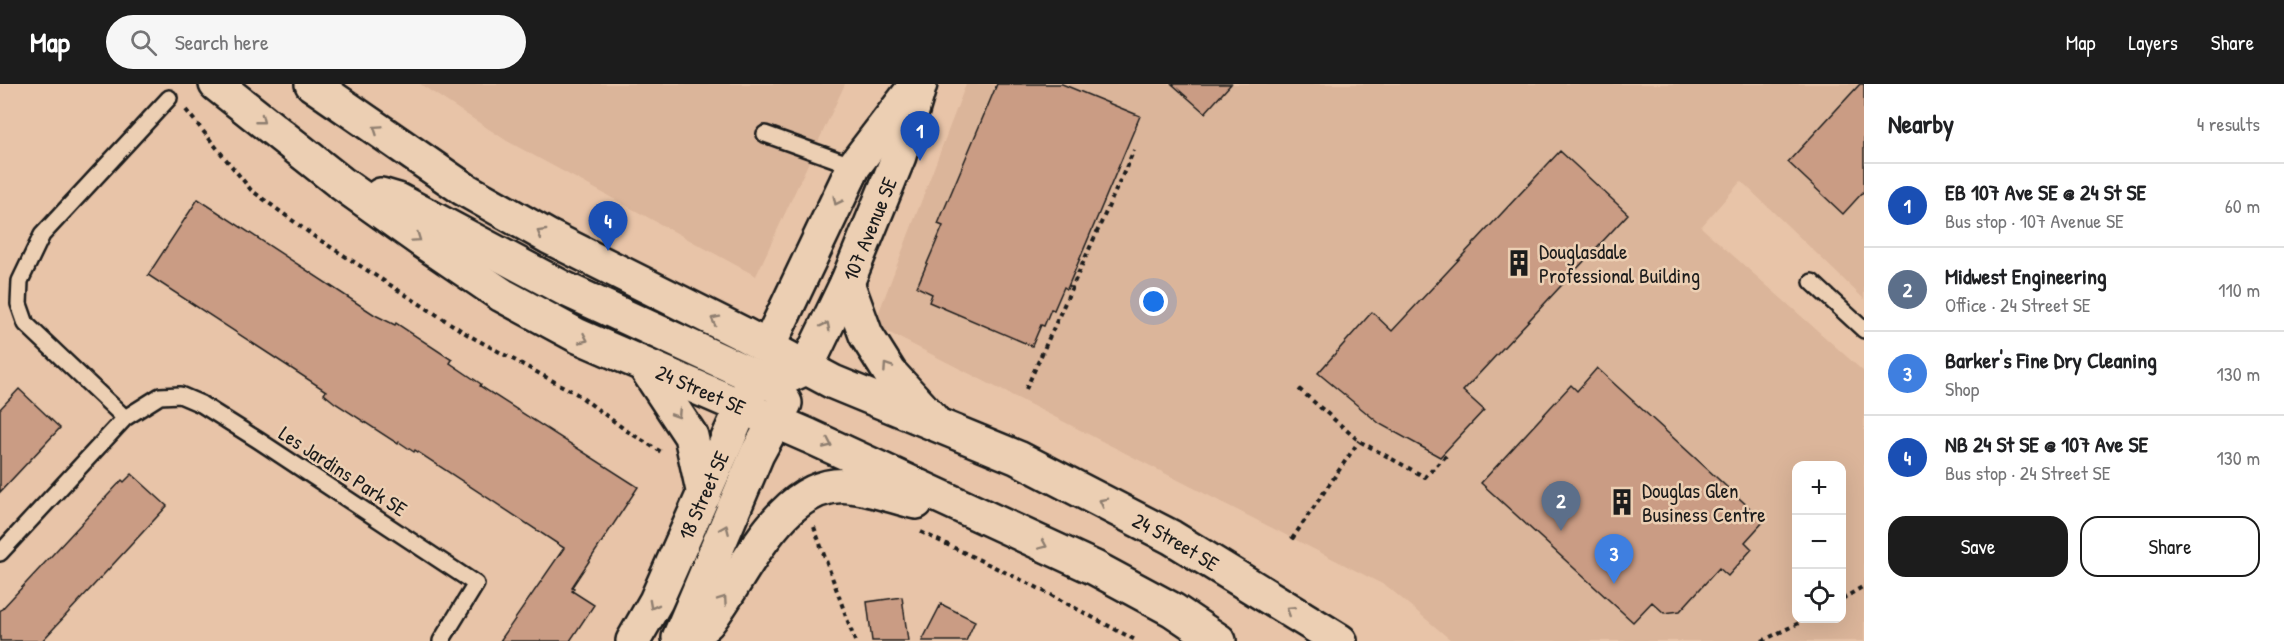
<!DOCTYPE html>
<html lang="en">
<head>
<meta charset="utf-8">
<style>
  :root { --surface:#fff; --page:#f6f6f6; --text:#202124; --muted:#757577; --line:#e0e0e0; --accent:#1c1c1c }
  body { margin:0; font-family:"Patrick Hand",sans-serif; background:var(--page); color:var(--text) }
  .controls { position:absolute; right:18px; bottom:18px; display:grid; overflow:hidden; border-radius:12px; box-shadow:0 6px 24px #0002 }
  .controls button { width:54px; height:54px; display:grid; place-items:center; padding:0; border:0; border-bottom:2px solid var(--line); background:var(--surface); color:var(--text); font:30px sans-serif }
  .you { position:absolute; left:1154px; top:218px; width:21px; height:21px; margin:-15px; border:4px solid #fff; border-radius:50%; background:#1a73e8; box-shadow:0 0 0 9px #1a73e833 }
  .badge { display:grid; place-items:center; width:39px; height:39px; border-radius:50%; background:var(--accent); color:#fff; font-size:20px; font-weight:700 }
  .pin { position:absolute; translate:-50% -50px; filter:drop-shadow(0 2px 3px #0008) }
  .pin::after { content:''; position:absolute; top:32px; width:21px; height:18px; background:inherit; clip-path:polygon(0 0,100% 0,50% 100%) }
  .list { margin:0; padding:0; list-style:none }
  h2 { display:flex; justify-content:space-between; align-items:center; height:78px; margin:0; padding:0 24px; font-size:26px }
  h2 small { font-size:20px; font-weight:400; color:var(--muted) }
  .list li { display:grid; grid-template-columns:39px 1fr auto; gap:18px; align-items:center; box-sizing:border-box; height:84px; padding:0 24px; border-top:2px solid var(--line) }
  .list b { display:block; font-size:22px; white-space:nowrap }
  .list p { margin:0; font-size:20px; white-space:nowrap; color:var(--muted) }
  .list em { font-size:20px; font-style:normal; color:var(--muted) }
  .actions { display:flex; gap:12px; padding:18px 24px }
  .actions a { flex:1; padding:14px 0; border:2px solid var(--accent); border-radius:18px; text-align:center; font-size:21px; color:var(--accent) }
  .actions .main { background:var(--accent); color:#fff }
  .icon { flex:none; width:33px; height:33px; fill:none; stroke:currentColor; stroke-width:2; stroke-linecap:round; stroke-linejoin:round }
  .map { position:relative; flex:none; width:1864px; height:557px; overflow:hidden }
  header { display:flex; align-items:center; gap:36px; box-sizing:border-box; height:84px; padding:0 30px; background:var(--accent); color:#fff }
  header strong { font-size:28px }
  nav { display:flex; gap:33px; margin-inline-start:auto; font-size:21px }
  .search { width:420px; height:54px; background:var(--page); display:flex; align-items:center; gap:15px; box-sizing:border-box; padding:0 21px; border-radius:33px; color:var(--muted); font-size:22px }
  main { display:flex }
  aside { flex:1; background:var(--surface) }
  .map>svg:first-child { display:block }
  .built { fill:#dbb59a; fill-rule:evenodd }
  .building { fill:#ca9c84; stroke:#1c1c1c; stroke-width:1.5 }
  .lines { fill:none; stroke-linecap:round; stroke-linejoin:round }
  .service-casing { stroke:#1c1c1c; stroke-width:20 }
  .tertiary-casing { stroke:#1c1c1c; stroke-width:38 }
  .secondary-casing { stroke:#1c1c1c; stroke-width:38 }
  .path { stroke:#1c1c1c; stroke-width:4; stroke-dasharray:4.5 4.5; stroke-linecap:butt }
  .service { stroke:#eccfb3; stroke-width:15 }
  .tertiary { stroke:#eccfb3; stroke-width:33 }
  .secondary { stroke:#eccfb3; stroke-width:33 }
  .oneway { stroke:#8e7e6f }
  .labels { text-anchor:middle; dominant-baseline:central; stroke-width:5; stroke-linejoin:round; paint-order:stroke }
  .street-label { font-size:21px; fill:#1c1c1c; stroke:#eccfb3 }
  .poi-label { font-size:21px; fill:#1c1c1c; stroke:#eccfb3; text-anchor:start }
</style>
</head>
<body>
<header>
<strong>Map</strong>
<div class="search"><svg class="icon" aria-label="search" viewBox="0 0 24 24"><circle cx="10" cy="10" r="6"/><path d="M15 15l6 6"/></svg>Search here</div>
<nav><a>Map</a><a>Layers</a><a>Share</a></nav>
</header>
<main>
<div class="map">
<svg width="1864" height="557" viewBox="0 0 1864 557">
  <rect width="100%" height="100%" fill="#e8c4a8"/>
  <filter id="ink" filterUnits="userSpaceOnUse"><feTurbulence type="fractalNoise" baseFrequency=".0167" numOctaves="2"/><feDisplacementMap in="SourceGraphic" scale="12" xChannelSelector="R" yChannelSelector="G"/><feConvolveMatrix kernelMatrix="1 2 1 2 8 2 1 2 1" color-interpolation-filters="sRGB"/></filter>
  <g filter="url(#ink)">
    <path class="built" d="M420,0H845L756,192L507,57Z
      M966,0H1864V215L1741,97L1701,143L1864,288V557H1452L1388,503L874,241ZM1796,382H1842V534H1796Z"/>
    <path class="building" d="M997,0H1062L1140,32L1067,205L1064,203L1054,226L1051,225L1044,242L1041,241L1032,262L929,218L932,210L917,203L943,142L938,140Z
      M1172,0H1231L1205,29Z
      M1860,0H1864V107L1843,130L1788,78Z
      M1560,67L1628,130L1463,307L1484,326L1440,373L1380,340L1318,289L1372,228L1392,247Z
      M198,115L375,231L395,241L396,239L452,276L450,279L481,300L480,302L638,403L572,503L574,504L572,507L594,521L570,557H500L564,464L415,366L414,368L399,358L398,360L335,319L324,310L326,307L148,191Z
      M1597,284L1764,437L1745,458L1752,465L1728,492L1719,484L1680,527L1664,529L1652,518L1633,538L1481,399L1571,301L1577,307Z
      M19,305L60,344L0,408V325Z
      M132,390L167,422L42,557H0V527L122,396L124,398Z
      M902,513L908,557H872L867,518Z
      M941,520L975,537L966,557H922Z"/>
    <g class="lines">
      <defs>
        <path id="service" d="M765,50L854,82
          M1812,198L1864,246
          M125,334L26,240L19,220L20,197L42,151L169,14
          M0,469L125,334L160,312L180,311L201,320L258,356L476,500L441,557"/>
        <g id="tertiary">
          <path d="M768,263L854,82L910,9"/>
          <path id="s1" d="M806,284L847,199L899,72L920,0"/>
        </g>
        <g id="secondary">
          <path id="s2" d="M216,0L341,99L421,156L502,211L578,252L809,352L1095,484L1173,526L1219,557"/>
          <path id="s3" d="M312,0L464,105L549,153L743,250L833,298L1018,374L1171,453L1340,557"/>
          <path d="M381,111L398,116L563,204L771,300L806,284"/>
          <path d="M847,199L866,251L890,289L932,335"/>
          <path d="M644,281L691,352L704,411"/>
          <path d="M679,554L757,370L785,319"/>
          <path id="s4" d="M633,557L656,517L751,303"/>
          <path d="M682,557C691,551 701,545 708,538C743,494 781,394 850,402C872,404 895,413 916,418"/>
        </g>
      </defs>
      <use href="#service" class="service-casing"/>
      <use href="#tertiary" class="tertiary-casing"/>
      <use href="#secondary" class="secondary-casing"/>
      <path class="path" d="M186,26L251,106L315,153L470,252L577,310L627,347L663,369
        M1026,305L1134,66
        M1299,305L1359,357L1425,393L1448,370
        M814,443L855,557
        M921,448L1034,502L1137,557
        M1292,455L1359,357
        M1842,515L1864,502
        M1762,557L1805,536"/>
      <use href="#service" class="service"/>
      <use href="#tertiary" class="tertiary"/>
      <use href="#secondary" class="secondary"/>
    </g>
    <defs><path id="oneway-chevron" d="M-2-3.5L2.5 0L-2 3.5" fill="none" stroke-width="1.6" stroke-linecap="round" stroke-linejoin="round" transform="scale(1.5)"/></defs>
    <g class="oneway">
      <use href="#oneway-chevron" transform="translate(261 36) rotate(38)"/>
      <use href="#oneway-chevron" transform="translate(377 45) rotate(-146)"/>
      <use href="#oneway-chevron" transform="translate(837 117) rotate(116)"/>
      <use href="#oneway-chevron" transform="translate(541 149) rotate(-150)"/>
      <use href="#oneway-chevron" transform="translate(417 154) rotate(35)"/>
      <use href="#oneway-chevron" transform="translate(715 236) rotate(-153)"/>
      <use href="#oneway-chevron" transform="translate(826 242) rotate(-63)"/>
      <use href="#oneway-chevron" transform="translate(584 255) rotate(25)"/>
      <use href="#oneway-chevron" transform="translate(887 283) rotate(-124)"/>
      <use href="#oneway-chevron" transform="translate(677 330) rotate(57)"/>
      <use href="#oneway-chevron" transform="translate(828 360) rotate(25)"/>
      <use href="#oneway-chevron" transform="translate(1103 418) rotate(-153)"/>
      <use href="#oneway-chevron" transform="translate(725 445) rotate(-67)"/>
      <use href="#oneway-chevron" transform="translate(1043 461) rotate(24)"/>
      <use href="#oneway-chevron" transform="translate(723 516) rotate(-55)"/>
      <use href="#oneway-chevron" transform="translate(653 521) rotate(118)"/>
      <use href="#oneway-chevron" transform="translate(1290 526) rotate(-148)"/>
    </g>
  </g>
  <defs>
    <symbol id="building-bare" viewBox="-9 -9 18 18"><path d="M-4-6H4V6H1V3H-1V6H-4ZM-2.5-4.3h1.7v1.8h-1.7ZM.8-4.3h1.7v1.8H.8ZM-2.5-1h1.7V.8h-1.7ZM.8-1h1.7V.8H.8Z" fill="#1c1c1c" stroke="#eccfb3" stroke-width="2.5" paint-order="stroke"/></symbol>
  </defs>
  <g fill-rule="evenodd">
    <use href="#building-bare" x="1500" y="160" width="38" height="38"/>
    <use href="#building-bare" x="1603" y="399" width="38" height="38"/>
  </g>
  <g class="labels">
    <g class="street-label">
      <text stroke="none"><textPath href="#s1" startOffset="153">107 Avenue SE</textPath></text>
      <text stroke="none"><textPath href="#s2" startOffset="576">24 Street SE</textPath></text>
      <text transform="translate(343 387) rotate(33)">Les Jardins Park SE</text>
      <text stroke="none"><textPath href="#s4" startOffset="162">18 Street SE</textPath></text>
      <text stroke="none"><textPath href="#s3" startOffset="980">24 Street SE</textPath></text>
    </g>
    <g class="poi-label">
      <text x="1539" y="167">Douglasdale<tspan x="1539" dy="24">Professional Building</tspan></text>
      <text x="1642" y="406">Douglas Glen<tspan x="1642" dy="24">Business Centre</tspan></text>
    </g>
  </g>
</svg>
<div class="controls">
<button>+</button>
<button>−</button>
<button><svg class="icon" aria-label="locate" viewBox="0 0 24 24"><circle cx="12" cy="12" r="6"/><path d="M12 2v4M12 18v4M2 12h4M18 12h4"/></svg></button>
</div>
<div class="you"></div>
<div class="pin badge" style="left:920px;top:77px;background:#1a4fb4">1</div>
<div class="pin badge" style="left:1561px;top:447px;background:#5c6f8a">2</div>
<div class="pin badge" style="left:1614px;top:500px;background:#3f7fe0">3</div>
<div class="pin badge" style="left:608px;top:167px;background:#1a4fb4">4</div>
</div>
<aside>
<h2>Nearby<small>4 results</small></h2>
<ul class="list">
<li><span class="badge" style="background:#1a4fb4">1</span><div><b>EB 107 Ave SE @ 24 St SE</b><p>Bus stop · 107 Avenue SE</p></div><em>60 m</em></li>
<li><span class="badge" style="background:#5c6f8a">2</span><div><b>Midwest Engineering</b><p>Office · 24 Street SE</p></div><em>110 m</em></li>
<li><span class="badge" style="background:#3f7fe0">3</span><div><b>Barker's Fine Dry Cleaning</b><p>Shop</p></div><em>130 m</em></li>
<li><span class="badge" style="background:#1a4fb4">4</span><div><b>NB 24 St SE @ 107 Ave SE</b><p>Bus stop · 24 Street SE</p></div><em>130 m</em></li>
</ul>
<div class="actions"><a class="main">Save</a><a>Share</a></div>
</aside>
</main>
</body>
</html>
